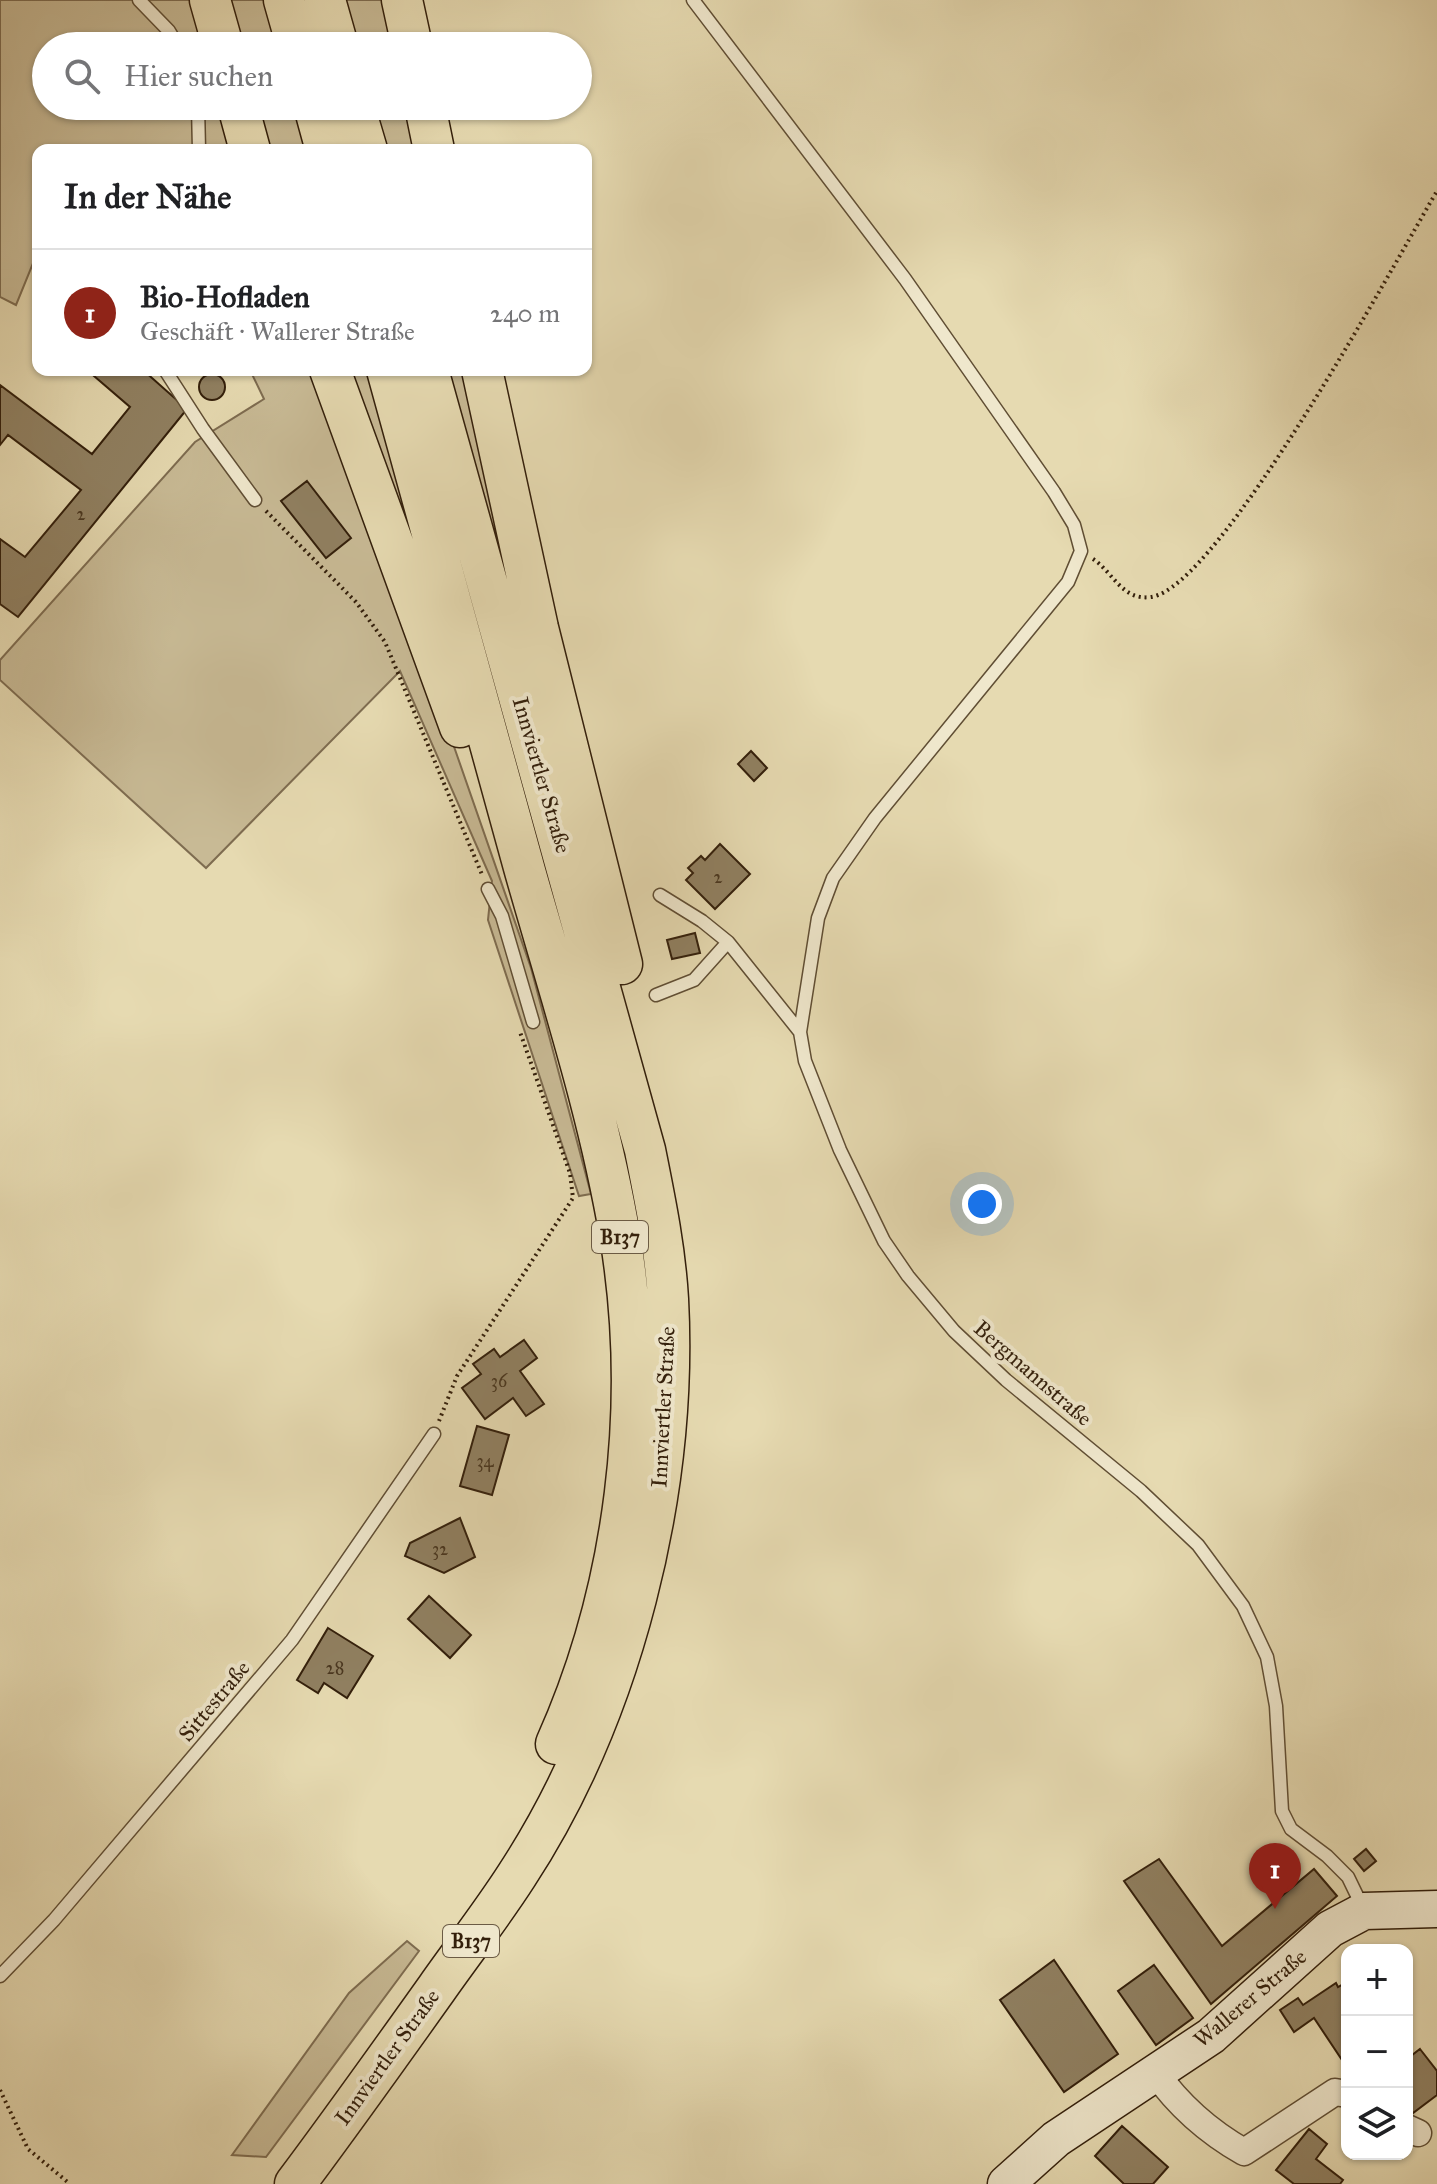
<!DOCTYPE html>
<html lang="de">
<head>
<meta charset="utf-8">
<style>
  :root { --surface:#fff; --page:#f2f2f2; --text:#202124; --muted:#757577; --line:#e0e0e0; --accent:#8f2418 }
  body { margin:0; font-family:"IM FELL Great Primer",serif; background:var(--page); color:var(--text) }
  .controls { position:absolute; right:24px; bottom:24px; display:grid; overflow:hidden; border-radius:16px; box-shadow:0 2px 6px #0004 }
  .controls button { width:72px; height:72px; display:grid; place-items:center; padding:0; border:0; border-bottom:2px solid var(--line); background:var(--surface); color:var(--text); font:40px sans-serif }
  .you { position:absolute; left:982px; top:1204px; width:28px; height:28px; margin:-20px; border:6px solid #fff; border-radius:50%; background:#1a73e8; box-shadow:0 0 0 12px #1a73e833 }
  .badge { display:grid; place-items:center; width:52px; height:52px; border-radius:50%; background:var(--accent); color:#fff; font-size:26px; font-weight:700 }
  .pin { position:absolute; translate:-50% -66px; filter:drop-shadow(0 2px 4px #0008) }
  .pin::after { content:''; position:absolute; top:42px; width:28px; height:24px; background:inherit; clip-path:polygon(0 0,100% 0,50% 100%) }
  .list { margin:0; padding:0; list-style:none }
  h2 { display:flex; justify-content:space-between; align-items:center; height:104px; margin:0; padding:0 32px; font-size:34px }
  h2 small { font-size:26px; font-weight:400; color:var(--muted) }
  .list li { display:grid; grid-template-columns:52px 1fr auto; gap:24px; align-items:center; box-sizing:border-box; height:128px; padding:0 32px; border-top:2px solid var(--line) }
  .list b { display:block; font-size:30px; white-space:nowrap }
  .list p { margin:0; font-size:26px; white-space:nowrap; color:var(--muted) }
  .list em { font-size:26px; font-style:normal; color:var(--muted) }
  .icon { flex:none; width:44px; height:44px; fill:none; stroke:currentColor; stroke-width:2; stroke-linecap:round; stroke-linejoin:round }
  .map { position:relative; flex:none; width:1437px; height:2184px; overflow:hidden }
  .search { position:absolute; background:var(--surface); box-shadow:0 2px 6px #0004; left:32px; top:32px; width:560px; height:88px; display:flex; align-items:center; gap:20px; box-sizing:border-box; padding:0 28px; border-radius:44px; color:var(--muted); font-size:30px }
  .panel { position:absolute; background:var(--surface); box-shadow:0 2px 6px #0004; left:32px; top:144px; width:560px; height:232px; border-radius:16px }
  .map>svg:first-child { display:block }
  .green { fill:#c8ba95; stroke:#7e6c50; stroke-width:2 }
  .building { fill:#908061; stroke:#331f0b; stroke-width:2 }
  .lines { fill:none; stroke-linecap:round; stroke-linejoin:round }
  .lane-casing { stroke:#604e34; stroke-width:15 }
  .street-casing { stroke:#604e34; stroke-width:29 }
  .secondary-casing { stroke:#331f0b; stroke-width:39 }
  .primary-casing { stroke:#331f0b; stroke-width:43 }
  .path { stroke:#331f0b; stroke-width:4; stroke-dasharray:2 4; stroke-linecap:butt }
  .lane { stroke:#efe7cc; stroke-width:12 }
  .street { stroke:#efe7cc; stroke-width:26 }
  .secondary { stroke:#efe7cc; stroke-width:36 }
  .primary { stroke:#e6dab1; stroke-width:40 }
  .labels { text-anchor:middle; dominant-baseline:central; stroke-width:8; stroke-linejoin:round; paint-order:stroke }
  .number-label { font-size:18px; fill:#4a3720 }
  .shield { fill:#efe7cc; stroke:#6b5b45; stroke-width:2 }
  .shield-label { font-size:20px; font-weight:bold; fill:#331f0b }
  .street-label { font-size:22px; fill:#331f0b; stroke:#efe7cc }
</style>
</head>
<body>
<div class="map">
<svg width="1437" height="2184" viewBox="0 0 1437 2184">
  <rect width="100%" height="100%" fill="#e6dab1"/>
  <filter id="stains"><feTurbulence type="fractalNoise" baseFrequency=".0025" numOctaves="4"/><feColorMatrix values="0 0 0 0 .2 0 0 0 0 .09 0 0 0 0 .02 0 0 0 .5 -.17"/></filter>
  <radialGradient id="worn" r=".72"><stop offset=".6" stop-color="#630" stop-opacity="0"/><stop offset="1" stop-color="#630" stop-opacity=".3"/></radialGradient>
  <path class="green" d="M0,0H205L219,46H46V106H237L251,150H38V251L16,305L0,297Z
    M220,0H268L281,46H233Z
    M342,0H390L401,46H355Z
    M251,106H298L311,150H265Z
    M371,106H414L424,150H383Z
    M250,370H323L531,968L591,1194L579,1196L488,920L492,881L400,671L206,868L0,680V660L195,442L264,399Z
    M338,370H374L479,737Z
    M443,370H472L587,868Z
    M407,1941L419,1951L266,2157L232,2155L349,1993Z"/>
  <path class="building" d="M87,370H143L187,409L18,617L0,604V539L25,557L81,490L8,435L0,445V385L92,454L130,407Z
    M199 387a13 13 0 1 1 26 0a13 13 0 1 1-26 0Z
    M307,481L351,538L326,558L281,501Z
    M751,751L767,768L754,781L738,764Z
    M720,844L750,874L715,909L686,880L693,873L688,868L701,856L705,860Z
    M695,933L700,953L672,959L667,940Z
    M524,1340L537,1358L520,1371L544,1404L526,1416L513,1398L485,1419L462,1388L481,1374L473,1364L494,1349L500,1357Z
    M477,1426L509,1435L492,1495L460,1486Z
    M460,1518L475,1557L444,1573L405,1556L410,1543Z
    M429,1596L471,1635L450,1658L408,1619Z
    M328,1628L373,1656L347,1698L324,1683L318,1693L297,1680Z
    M1366,1849L1376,1861L1364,1871L1354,1859Z
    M1159,1859L1222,1946L1314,1869L1337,1896L1211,2004L1124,1881Z
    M1054,1960L1118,2054L1064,2092L1000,2000Z
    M1154,1965L1193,2018L1156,2045L1118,1991Z
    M1347,1982V2066H1346L1314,2018L1294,2032L1280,2010L1298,1998L1303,2005L1336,1983L1338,1987Z
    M1420,2049L1437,2071V2095L1413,2113L1407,2105V2059Z
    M1122,2126L1168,2167L1153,2184H1124L1095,2156Z
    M1309,2129L1327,2144L1316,2159L1343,2180L1340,2184H1294L1276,2170Z"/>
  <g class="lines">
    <defs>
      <path id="lane" d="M139,0L169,31L178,46
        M693,0L905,279L1054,492L1074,525L1081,551L1068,582L875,818L833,878L818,918L800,1032L805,1061L840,1150L884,1241L908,1276L954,1331L1006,1380L1141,1491L1198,1545L1243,1606L1267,1657L1276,1706L1282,1811L1291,1829L1327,1856L1348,1877L1363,1908
        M198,106L199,150
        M165,370L203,429L255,500
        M488,889L502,916L533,1022
        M660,895L702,921L728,942L800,1032
        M656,995L694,980L728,942
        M0,1976L54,1920L292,1640L434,1434"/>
      <path id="street" d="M1155,2072C1179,2106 1207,2131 1244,2152L1335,2092L1347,2094
        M1407,2128L1418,2133"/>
      <path id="secondary" d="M1006,2184L1056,2139L1211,2036L1330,1929L1364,1911L1437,1909"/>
      <path id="primary" d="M210,0L223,46
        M284,0L297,46
        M325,0L338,46
        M402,0L412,46
        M238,106L250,150
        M314,106L326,150
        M354,106L367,150
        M425,106L434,150
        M330,370L460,727
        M387,370C433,537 479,704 525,871C559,991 599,1112 620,1236C648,1404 626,1588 556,1744
        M482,370L538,628L622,964
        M295,2184C343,2120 390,2054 437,1988C463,1951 492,1914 517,1875C623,1713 678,1491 668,1299C665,1248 655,1200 645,1150L428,370"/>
    </defs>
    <use href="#lane" class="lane-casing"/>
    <use href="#street" class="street-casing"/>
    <use href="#secondary" class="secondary-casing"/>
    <use href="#primary" class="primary-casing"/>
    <path class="path" d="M266,511L356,602L385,642L483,877
      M1093,559C1113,572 1122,601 1151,597C1219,588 1396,260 1437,191
      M439,1421L457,1376L573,1198L570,1173L520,1032
      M0,2090L28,2149L70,2184"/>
    <use href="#lane" class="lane"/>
    <use href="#street" class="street"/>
    <use href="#secondary" class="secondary"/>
    <use href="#primary" class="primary"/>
  </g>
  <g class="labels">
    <g class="number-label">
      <text x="81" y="514">2</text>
      <text x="718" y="877">2</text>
      <text x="499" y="1381">36</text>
      <text x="485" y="1461">34</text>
      <text x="440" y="1549">32</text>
      <text x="335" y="1668">28</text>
    </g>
    <g class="shield">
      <rect x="592" y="1221" width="56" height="32" rx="6"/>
      <rect x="443" y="1925" width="56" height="32" rx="6"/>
    </g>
    <g class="shield-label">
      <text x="620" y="1237">B137</text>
      <text x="471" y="1941">B137</text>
    </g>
    <g class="street-label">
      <text transform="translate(542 775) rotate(74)">Innviertler Straße</text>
      <text transform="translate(1033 1373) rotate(41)">Bergmannstraße</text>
      <text transform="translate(663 1407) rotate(-87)">Innviertler Straße</text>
      <text transform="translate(214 1701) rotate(-50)">Sittestraße</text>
      <text transform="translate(1250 1998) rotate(-40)">Wallerer Straße</text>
      <text transform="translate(387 2057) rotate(-54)">Innviertler Straße</text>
    </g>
  </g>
  <rect width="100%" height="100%" filter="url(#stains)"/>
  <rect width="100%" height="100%" fill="url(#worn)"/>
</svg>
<div class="controls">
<button>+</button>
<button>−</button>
<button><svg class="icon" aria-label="layers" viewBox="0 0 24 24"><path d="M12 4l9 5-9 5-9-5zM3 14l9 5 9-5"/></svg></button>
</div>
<div class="you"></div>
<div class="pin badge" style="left:1275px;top:1909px">1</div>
<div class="search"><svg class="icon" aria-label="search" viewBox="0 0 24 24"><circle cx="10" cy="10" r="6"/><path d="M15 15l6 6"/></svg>Hier suchen</div>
<section class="panel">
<h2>In der Nähe<small></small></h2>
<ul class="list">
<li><span class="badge">1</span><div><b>Bio-Hofladen</b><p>Geschäft · Wallerer Straße</p></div><em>240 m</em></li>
</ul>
</section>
</div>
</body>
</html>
